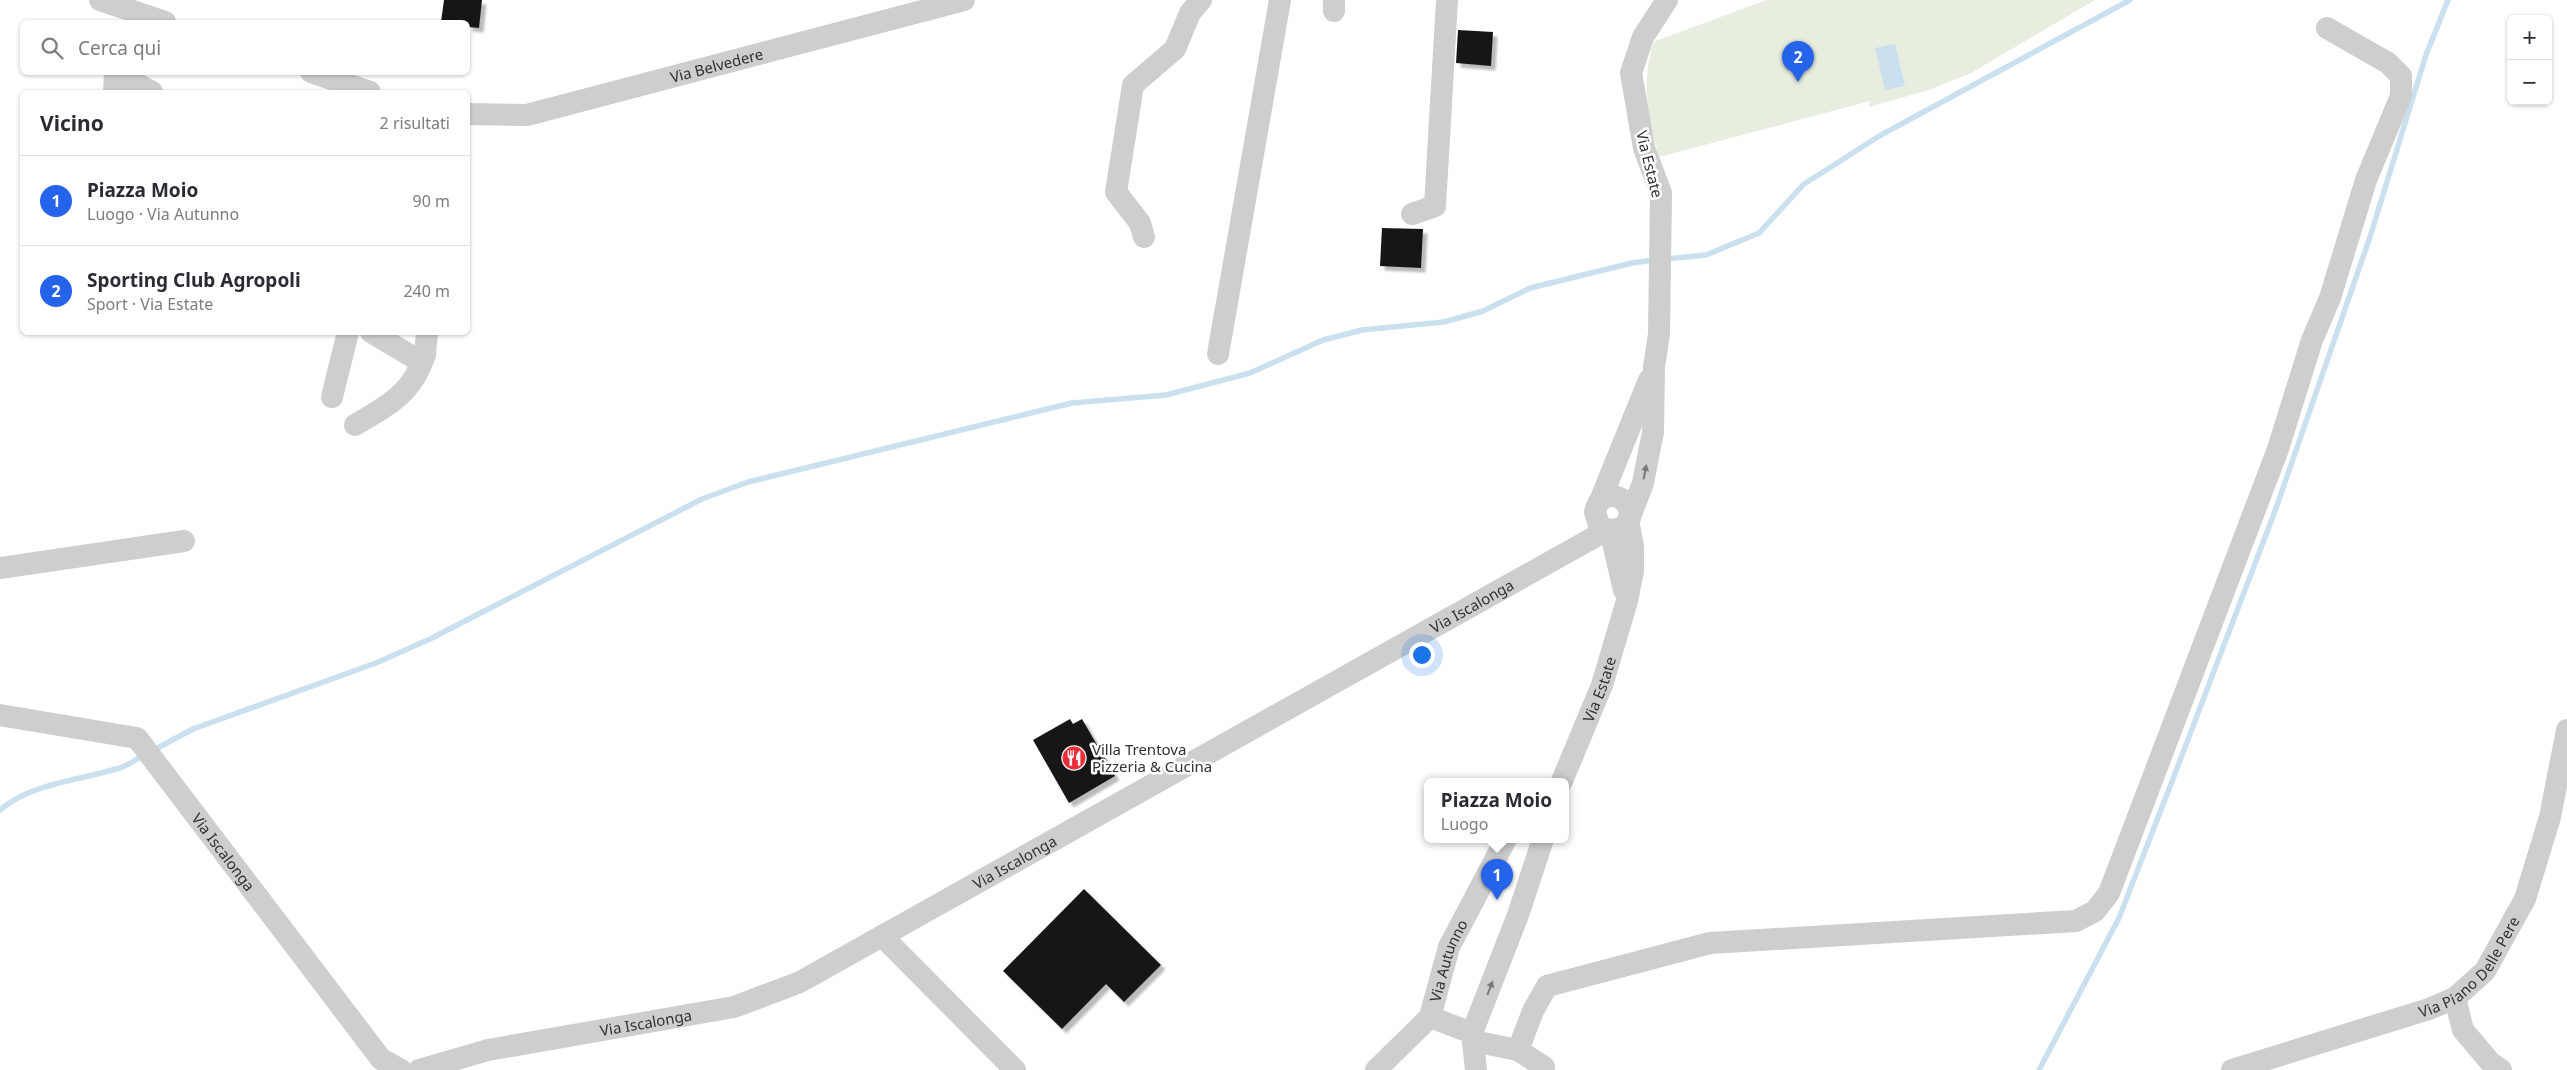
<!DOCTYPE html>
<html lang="it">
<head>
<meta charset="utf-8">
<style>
  :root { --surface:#fff; --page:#f2f2f3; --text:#2b2b33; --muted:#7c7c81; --line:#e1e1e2; --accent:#2563eb }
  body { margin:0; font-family:"Noto Sans",sans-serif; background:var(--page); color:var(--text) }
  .controls { position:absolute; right:15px; top:15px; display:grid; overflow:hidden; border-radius:8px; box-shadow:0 1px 4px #0004 }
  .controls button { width:45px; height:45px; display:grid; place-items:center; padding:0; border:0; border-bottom:1px solid var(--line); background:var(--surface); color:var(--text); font:25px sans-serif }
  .you { position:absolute; left:1421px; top:654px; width:18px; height:18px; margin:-12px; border:4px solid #fff; border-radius:50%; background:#1a73e8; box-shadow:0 0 0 8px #1a73e833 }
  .badge { display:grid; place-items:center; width:32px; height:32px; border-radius:50%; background:var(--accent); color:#fff; font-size:16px; font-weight:700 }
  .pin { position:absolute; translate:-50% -41px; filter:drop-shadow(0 1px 2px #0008) }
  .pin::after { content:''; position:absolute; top:26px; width:18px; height:15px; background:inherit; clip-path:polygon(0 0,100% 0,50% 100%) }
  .popup { position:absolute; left:1424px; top:778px; width:145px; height:65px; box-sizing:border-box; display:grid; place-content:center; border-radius:8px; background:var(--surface); filter:drop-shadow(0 1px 4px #0005); font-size:16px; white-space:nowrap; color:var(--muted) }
  .popup b { font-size:19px; color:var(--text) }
  .popup::after { content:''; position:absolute; left:50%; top:100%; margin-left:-10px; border:10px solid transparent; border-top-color:var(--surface) }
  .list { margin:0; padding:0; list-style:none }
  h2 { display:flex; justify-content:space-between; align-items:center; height:65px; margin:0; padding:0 20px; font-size:21px }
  h2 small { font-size:16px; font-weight:400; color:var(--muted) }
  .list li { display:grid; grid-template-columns:32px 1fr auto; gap:15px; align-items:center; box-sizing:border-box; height:90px; padding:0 20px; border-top:1px solid var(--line) }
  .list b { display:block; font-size:19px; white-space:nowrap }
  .list p { margin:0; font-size:16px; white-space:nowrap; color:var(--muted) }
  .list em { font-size:16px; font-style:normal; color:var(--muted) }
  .icon { flex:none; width:28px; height:28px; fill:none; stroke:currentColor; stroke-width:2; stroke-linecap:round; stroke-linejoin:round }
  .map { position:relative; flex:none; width:2567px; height:1070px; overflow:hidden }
  .search { position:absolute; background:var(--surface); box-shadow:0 1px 4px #0004; left:20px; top:20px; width:450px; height:55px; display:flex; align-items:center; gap:12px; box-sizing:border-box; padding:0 18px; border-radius:8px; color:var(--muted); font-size:19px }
  .panel { position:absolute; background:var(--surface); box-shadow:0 1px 4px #0004; left:20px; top:90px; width:450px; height:245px; border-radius:8px }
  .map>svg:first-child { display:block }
  .green { fill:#e7eedf }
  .water { fill:#cae0ee }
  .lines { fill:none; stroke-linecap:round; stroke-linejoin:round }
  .stream { stroke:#cae0ee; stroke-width:5.5 }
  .building { fill:#181818; filter:url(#shadow) }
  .minor { stroke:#cecece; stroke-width:22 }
  .oneway { fill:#787878 }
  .labels { text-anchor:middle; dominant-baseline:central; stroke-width:5; stroke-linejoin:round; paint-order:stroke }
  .street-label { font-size:15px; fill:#313131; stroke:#fff }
  .poi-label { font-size:15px; fill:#313131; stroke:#fff; text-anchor:start }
</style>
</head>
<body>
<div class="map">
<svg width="2567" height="1070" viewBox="0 0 2567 1070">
  <defs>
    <filter id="shadow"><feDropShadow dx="4.5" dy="4.5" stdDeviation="1" flood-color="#0004"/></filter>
  </defs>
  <rect width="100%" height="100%" fill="#fff"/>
  <path class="green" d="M1766,0H2095L1971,73L1929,90L1869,107L1870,101L1659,157C1646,114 1642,85 1653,42Z"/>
  <path class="water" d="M1895,44L1905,86L1885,90L1875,48Z"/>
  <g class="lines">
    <path class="stream" d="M1666,259L1706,255L1759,233L1804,184L1881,135L2130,0
      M152,751L193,729L376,663L430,639L702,499L748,482L1072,403L1166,395L1250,373L1323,340L1362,330L1444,322L1483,311L1530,288L1632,263L1654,260
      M0,810C32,783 77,781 116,769C126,767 135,760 144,755
      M2039,1070L2119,918L2171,784L2275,511L2370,237L2426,55L2448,0"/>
  </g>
  <path class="building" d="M444,0H482L479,28L468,27V22H441Z
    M1458,30L1493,32L1491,66L1456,63Z
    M1382,228L1423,229L1421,268L1380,266Z
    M1070,719L1073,724L1082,719L1115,776L1069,803L1033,740Z
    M1084,889L1161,965L1124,1002L1106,984L1062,1029L1003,971Z"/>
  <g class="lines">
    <g class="minor">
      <path d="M100,0L165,22"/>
      <path d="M1334,11V0"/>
      <path d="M311,72L370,92"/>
      <path d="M114,92L115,72L152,92"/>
      <path id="s1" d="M468,114L527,115L964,0"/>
      <path d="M1412,214L1435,206L1447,0"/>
      <path d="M1144,237L1140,223L1116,192L1133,85L1175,49L1190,13L1201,0"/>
      <path d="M371,332L413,357L425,354L427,332"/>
      <path d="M1218,354L1280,0"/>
      <path d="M332,397L348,332"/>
      <path d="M355,425C388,406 413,393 425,354"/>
      <path d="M1600,501L1649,380"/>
      <path d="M1630,518C1632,493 1599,487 1595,512L1599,525L1607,530L1620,529L1628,522L1643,483L1653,432L1654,367L1659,334L1661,193L1644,148L1631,73L1643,37L1667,0"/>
      <path d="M1610,530L1624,590"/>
      <path d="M0,568L184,541"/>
      <path id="s2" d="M0,715L137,738L381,1059L401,1070"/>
      <path id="s3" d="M1562,781L1602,685L1627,601L1633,571V547L1628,520"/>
      <path d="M882,936L1015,1070"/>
      <path d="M2455,998L2463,1030L2491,1063L2501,1070"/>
      <path d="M1430,1017L1472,1033"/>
      <path d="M1473,1041L1518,1050L1544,1067V1070"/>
      <path d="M1518,1050L1533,1011L1547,986L1710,943L2076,921L2095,911L2109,893L2278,449L2312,340L2330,298L2366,180L2401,96V76L2388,63L2327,28"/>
      <path id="s4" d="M419,1070L488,1050L734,1007L800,982L1607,530"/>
      <path id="s5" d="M1376,1070L1430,1017L1449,947L1506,839"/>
      <path d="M1476,1070L1472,1033L1518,915L1543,839"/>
      <path id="s6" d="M2232,1070L2429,1009L2455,998L2485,971L2525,899L2550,817L2567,730"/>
    </g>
  </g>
  <defs><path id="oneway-solid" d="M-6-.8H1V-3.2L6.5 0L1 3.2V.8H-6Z" transform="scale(1.25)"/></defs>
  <g class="oneway">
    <use href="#oneway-solid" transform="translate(1645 472) rotate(-79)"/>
    <use href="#oneway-solid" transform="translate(1490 988) rotate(-69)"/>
  </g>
  <defs>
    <symbol id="restaurant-disc" viewBox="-11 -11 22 22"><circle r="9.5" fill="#ec2e3b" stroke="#fff"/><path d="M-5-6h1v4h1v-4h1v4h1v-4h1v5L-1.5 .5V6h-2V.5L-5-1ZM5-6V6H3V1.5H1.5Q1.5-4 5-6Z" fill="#fff"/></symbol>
  </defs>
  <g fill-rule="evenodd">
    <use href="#restaurant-disc" x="1060" y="744" width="28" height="28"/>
  </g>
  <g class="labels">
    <g class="street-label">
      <text stroke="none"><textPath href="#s1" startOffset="255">Via Belvedere</textPath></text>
      <text transform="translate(1650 164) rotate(76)">Via Estate</text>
      <text stroke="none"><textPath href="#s4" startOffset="1162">Via Iscalonga</textPath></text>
      <text stroke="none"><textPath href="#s3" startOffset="99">Via Estate</textPath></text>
      <text stroke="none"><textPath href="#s2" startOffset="282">Via Iscalonga</textPath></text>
      <text stroke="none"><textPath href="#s4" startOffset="638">Via Iscalonga</textPath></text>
      <text stroke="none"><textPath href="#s5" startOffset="135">Via Autunno</textPath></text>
      <text stroke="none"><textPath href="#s6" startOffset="266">Via Piano Delle Pere</textPath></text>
      <text stroke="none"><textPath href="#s4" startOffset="232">Via Iscalonga</textPath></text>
    </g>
    <g class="poi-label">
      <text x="1092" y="749">Villa Trentova<tspan x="1092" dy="17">Pizzeria &amp; Cucina</tspan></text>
    </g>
  </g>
</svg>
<div class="controls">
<button>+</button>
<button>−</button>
</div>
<div class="you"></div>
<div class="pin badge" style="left:1497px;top:900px">1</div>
<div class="popup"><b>Piazza Moio</b>Luogo</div>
<div class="pin badge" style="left:1798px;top:82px">2</div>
<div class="search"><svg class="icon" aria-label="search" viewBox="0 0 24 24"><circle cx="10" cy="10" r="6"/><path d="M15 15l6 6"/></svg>Cerca qui</div>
<section class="panel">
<h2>Vicino<small>2 risultati</small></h2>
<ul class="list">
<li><span class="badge">1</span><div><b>Piazza Moio</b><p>Luogo · Via Autunno</p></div><em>90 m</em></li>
<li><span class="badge">2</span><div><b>Sporting Club Agropoli</b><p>Sport · Via Estate</p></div><em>240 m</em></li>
</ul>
</section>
</div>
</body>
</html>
